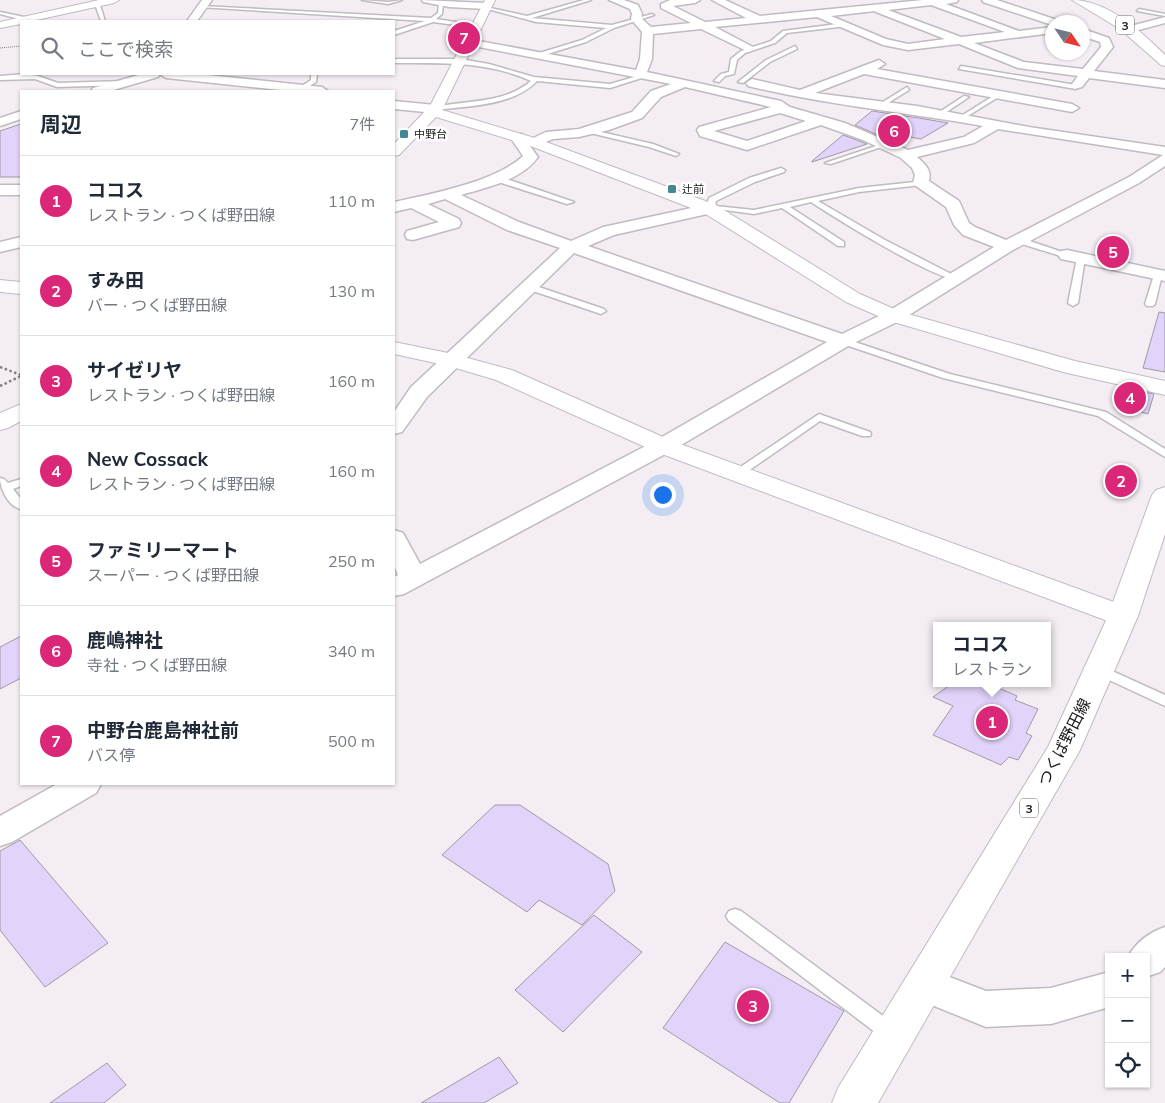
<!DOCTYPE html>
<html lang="ja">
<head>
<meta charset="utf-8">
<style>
  :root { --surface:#fff; --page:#f6f6f7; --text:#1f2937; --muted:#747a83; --line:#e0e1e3; --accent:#db2777 }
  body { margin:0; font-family:Mulish,"Noto Sans JP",sans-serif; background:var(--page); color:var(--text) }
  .controls { position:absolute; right:15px; bottom:15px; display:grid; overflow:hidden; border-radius:0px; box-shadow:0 1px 4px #0004 }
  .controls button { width:45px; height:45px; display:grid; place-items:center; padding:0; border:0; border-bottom:1px solid var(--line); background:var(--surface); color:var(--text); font:25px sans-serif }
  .compass { position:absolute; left:1045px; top:15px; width:45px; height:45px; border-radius:50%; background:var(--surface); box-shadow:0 1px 4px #0004; rotate:125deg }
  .you { position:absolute; left:662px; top:494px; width:18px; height:18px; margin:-12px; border:4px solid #fff; border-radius:50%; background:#1a73e8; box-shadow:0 0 0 8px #1a73e833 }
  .badge { display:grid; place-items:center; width:32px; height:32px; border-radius:50%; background:var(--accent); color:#fff; font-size:16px; font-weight:700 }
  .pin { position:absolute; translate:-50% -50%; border:2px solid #fff; box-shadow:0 1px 5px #0006 }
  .popup { position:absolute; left:933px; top:622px; width:118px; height:65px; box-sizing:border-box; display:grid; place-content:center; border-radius:0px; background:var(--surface); filter:drop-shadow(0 1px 4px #0005); font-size:16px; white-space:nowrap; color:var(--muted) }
  .popup b { font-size:19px; color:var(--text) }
  .popup::after { content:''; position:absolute; left:50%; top:100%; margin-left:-10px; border:10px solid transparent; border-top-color:var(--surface) }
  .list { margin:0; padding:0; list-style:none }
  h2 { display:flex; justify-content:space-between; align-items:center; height:65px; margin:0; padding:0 20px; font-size:21px }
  h2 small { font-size:16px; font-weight:400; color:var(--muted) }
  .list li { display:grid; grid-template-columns:32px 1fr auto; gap:15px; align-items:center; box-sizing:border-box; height:90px; padding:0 20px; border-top:1px solid var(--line) }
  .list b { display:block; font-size:19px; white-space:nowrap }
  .list p { margin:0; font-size:16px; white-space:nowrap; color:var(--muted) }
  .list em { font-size:16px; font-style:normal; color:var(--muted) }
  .icon { flex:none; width:28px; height:28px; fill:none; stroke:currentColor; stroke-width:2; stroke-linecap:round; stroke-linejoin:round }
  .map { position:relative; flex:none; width:1165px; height:1103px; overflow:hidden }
  .search { position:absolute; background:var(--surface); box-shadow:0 1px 4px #0004; left:20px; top:20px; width:375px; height:55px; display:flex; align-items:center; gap:12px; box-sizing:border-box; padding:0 18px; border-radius:0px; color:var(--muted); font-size:19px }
  .panel { position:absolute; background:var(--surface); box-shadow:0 1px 4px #0004; left:20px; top:90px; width:375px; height:695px; border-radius:0px }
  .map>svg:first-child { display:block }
  .building { fill:#e1d3f9; stroke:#9d9ba2 }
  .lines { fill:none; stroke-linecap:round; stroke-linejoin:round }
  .lane-casing { stroke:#c0bac1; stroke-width:3 }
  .street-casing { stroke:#c0bac1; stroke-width:3 }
  .secondary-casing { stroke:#c0bac1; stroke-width:2 }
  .primary-casing { stroke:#c0bac1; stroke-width:2 }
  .path-far1 { stroke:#837f83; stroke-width:1; stroke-dasharray:1 1; stroke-linecap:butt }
  .path { stroke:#837f83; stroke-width:2.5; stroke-dasharray:2.5 2.5; stroke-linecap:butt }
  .lane { fill:#fff; fill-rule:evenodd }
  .street { fill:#fff; fill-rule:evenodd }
  .secondary { fill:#fff; fill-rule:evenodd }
  .primary { fill:#fff; fill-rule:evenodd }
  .poi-dot { fill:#428893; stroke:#fff; stroke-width:2 }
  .labels { text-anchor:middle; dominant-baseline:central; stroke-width:5; stroke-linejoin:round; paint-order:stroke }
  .far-poi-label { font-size:11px; fill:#1b191b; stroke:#fff; text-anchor:start }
  .shield { fill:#fff; stroke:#5f5e5f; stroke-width:1 }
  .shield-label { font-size:12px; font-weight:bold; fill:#1b191b }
  .near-street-label { font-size:16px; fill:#1b191b; stroke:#fff }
</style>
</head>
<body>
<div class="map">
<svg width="1165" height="1103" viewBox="0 0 1165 1103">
  <rect width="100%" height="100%" fill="#f4eef4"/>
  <path class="building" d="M872,111L919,118L948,123L921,139L898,135L887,139L855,125Z
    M21,124V177H0V131Z
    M843,135L867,144L812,162V161Z
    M1159,312L1165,313V372L1143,368Z
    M1120,387L1154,394L1148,414L1119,405Z
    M21,636V678L0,689V647Z
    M953,683H974L988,688L992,685L1017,696L1015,700L1038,709L1026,733L1032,736L1018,760L1009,757L1001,765L933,735L953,706L933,697Z
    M495,805H520L608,864L615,891L582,925L539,900L527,912L442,855Z
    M20,840L108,943L45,987L0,930V851Z
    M594,915L642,952L563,1032L515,990Z
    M725,942L844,1011L789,1103H780L663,1028Z
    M499,1057L518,1083L484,1103H421Z
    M107,1063L126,1085L104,1103H50Z"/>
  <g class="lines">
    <defs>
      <path id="lane" d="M362,0L388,2L402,0L388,4Z
        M584,0H591L532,18L612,25L652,14L654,15L614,28L586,42L538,57L536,54L582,40L606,28L536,22L484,8L486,7L527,16Z
        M441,2L443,3L442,14L436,19L476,25L478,28L433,22L394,35V31L425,21L199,7L201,6L431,18L438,13L439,3Z
        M90,4L100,5L105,21H101L96,7L90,6Z
        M1139,9L1165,14V16L1137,11Z
        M0,12L29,18L30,19L27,21L0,14Z
        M845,23L847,26L787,33L775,43L745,53L737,60L734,74L725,76L719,82L714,81L721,74L729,72L731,59L741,51L771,41L783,31Z
        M795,46L797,49L770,62L743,83L738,82L766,60Z
        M394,59H460L489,64L534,77L610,84L648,73L651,75L610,88L537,81C513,106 469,106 436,110L434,109V107C466,100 504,104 531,81C488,61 440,63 394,63Z
        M961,66L1076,85L1079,87L1076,89L959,69Z
        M25,74L38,76L58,83L124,81L127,83L124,85L57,87L35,79L0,80V76Z
        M311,74H317L316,82L303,90H299V88L311,80Z
        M907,87L909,90L883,106L878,105Z
        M998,93L1000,96L963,119L958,118Z
        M964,96L969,97L942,115H938V113Z
        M588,129L653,144L679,154L676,156L649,147L586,132L585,131Z
        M882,144L887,145L831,164L825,163Z
        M781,168L785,170L784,172L755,182L716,201L715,206L754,210L859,188L924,181L925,183L921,185L859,192L818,201L885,240L959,278C947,288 829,214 811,202L790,207L844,242V246H838L782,208L754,214L718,209L710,211L706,209L709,198L749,178Z
        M492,176H498L574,202L567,204L492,180Z
        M1015,238H1021L1071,255L1064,257L1015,242Z
        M1081,255L1085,258L1078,303L1073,306L1068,303L1077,258Z
        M1158,272L1162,275L1155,304L1153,306H1147L1145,304L1154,275Z
        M530,284L604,309L606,311L601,314L598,313L527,289V285Z
        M843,338L950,374L1106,412L1165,449V457L1098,416L943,378L840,343V339Z
        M819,414L870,432L871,434L870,436H862L820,421L741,476H733L731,474L733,472Z
        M0,478L4,479L8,483L21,479V486L13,489L21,499V509C9,507 0,489 0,478Z
        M1099,665L1165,695V706L1094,673L1092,670L1094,667Z
        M735,909L741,911L898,1027L901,1033L898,1039L891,1042L884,1039L729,921L726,916L729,911Z"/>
      <path id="street" d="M202,0H212L197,21H187Z
        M422,0L486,3L491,6L486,9L449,7L423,2Z
        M609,0H624L638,5L642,14L641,18L651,27L691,23L661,8V4L670,0H700L695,3L673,6L705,22L746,18L712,0H725L760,16L923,0H958L957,2L946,4L1019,31L1052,27V33L974,43L1024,62L1083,69L1101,47L1100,42L1082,36V29L1086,30L1109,38L1113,47L1094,71L1165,80V88L1089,78L1082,87L1078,88L1072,84L1078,76L1018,68L959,44L908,50L883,45L817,17L715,27L753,47L755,49L749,52L701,29L653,34L652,59L647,72L781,101L790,107L845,123L908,150L964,137L983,126C904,112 825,105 748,86L746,83L752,79L800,90L879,60L885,64L877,69L1072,104L1079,108L1072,112L864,74L815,93L917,106L1029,127L1165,147V166L1139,183L1013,250L901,320L850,345L671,451L404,594L394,596V577L398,575L394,565V530L403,533L420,564L655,441L827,342L574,253L427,397L402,432L394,434V412L411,387L560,248L507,230L445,199L428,204L459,219L461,223L459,227L413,240L407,239L405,235L407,231L439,222L411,208L394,212V202C430,194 495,182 523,156L510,137L512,134H522L527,141L546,132L579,129L632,112L651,91L671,84L468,45L462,42L468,39L636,70L640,59L642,32L631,19L632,14L630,9ZM931,5L1005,32L961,37L888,10ZM875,11L876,12L945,39L908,44L886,39L831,16ZM685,87L771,107L699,127L697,130L700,136L747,150L821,125L863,140L901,158L912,168L915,175L913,183L916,186L946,207L954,225L963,235L994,247L887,312L842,334L588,246L614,235L716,212L718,209L716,206L710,204L603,227L571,241L519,222L461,195C486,188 522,180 538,157L530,146L538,145L553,139L579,137L609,130L642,118L661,97ZM780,113L806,121L747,141L714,131ZM998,129L1163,155L1129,177L1006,240L975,227L969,223L959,201L929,181C932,170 925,164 917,157L974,143Z
        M982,0H997L1057,20L1058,22H1052V25L983,2Z
        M1165,17V23L1131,32L1126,29L1127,27Z
        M142,74H198L322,87L328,91H290L166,78L160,74L158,77L110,91H91L93,88Z
        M394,101L435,105L442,109L435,113L394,109Z
        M21,111V119L0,126V118Z
        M0,185H21V195H0Z
        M21,237V247L0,252V242Z
        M1067,250L1165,271V281L1061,259L1058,255L1061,251Z
        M57,784H101L96,793L12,842L0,846V816Z
        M1165,927V967L1160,972L1146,977V957H1128C1136,942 1150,932 1165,927Z
        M926,968L986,991L1051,988L1109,972V1007L1051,1024L986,1027L912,997L906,985L912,973Z"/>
      <path id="secondary" d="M485,0H495L442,110L538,139L716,205L860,294L901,312L1075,361L1165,381V395L1063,372L887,320L846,302L704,213L528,145L436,117L399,155L394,156V144L430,106Z
        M0,280L21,282V294L0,292Z
        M394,342L453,354L512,370L672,441L1133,609L1138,616L1133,623L1123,626L1113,623L654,451L496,380L449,366L394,354Z
        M21,404V421L8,428L0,430V413Z"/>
      <path id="primary" d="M99,0H119L114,3L32,21H21V24L0,28V22Z
        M1072,0C1107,0 1141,31 1165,55V66L1161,65L1120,29Z
        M1165,487V534L1138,616L1080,750L878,1103H832L838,1088L1048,747L1108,616L1152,495L1156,490Z"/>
    </defs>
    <use href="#lane" class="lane-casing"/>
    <use href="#street" class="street-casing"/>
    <use href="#secondary" class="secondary-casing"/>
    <use href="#primary" class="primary-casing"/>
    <path class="path-far1" d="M0,48L21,46"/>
    <path class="path" d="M0,367L21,375
      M0,386L21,376"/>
    <use href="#lane" class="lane"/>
    <use href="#street" class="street"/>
    <use href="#secondary" class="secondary"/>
    <use href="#primary" class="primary"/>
  </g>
  <g class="poi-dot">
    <rect x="399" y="129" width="10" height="10" rx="2.5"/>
    <rect x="667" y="184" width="10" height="10" rx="2.5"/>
  </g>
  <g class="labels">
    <g class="far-poi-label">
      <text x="414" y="134">中野台</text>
      <text x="682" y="189">辻前</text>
    </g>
    <g class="shield">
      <rect x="1116" y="15.5" width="18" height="19" rx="4"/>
      <rect x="1020" y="798.5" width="18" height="19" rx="4"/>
    </g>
    <g class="shield-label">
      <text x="1125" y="25">3</text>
      <text x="1029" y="808">3</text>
    </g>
    <g class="near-street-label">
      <text transform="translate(1064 742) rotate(-63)">つくば野田線</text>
    </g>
  </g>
</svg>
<div class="controls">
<button>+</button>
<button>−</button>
<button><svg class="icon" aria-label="locate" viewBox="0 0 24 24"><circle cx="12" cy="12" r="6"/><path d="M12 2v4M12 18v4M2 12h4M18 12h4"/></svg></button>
</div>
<svg class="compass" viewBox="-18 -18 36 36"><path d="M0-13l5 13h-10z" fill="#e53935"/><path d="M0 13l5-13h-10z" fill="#747a83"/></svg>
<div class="you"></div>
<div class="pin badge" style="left:992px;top:722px">1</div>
<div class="popup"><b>ココス</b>レストラン</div>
<div class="pin badge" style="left:1121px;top:481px">2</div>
<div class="pin badge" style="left:753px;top:1006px">3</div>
<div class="pin badge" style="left:1130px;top:398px">4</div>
<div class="pin badge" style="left:1113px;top:252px">5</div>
<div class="pin badge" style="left:894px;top:131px">6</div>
<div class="pin badge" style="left:464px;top:38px">7</div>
<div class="search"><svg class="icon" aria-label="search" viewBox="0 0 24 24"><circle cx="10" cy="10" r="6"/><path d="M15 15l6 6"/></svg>ここで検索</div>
<section class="panel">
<h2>周辺<small>7件</small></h2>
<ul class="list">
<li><span class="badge">1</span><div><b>ココス</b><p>レストラン · つくば野田線</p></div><em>110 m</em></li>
<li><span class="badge">2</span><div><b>すみ田</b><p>バー · つくば野田線</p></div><em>130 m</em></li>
<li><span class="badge">3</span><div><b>サイゼリヤ</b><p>レストラン · つくば野田線</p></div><em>160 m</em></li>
<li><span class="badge">4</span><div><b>New Cossack</b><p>レストラン · つくば野田線</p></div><em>160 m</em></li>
<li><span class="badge">5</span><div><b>ファミリーマート</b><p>スーパー · つくば野田線</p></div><em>250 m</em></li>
<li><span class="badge">6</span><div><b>鹿嶋神社</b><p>寺社 · つくば野田線</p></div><em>340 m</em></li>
<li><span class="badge">7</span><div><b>中野台鹿島神社前</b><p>バス停</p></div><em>500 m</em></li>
</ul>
</section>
</div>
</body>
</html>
